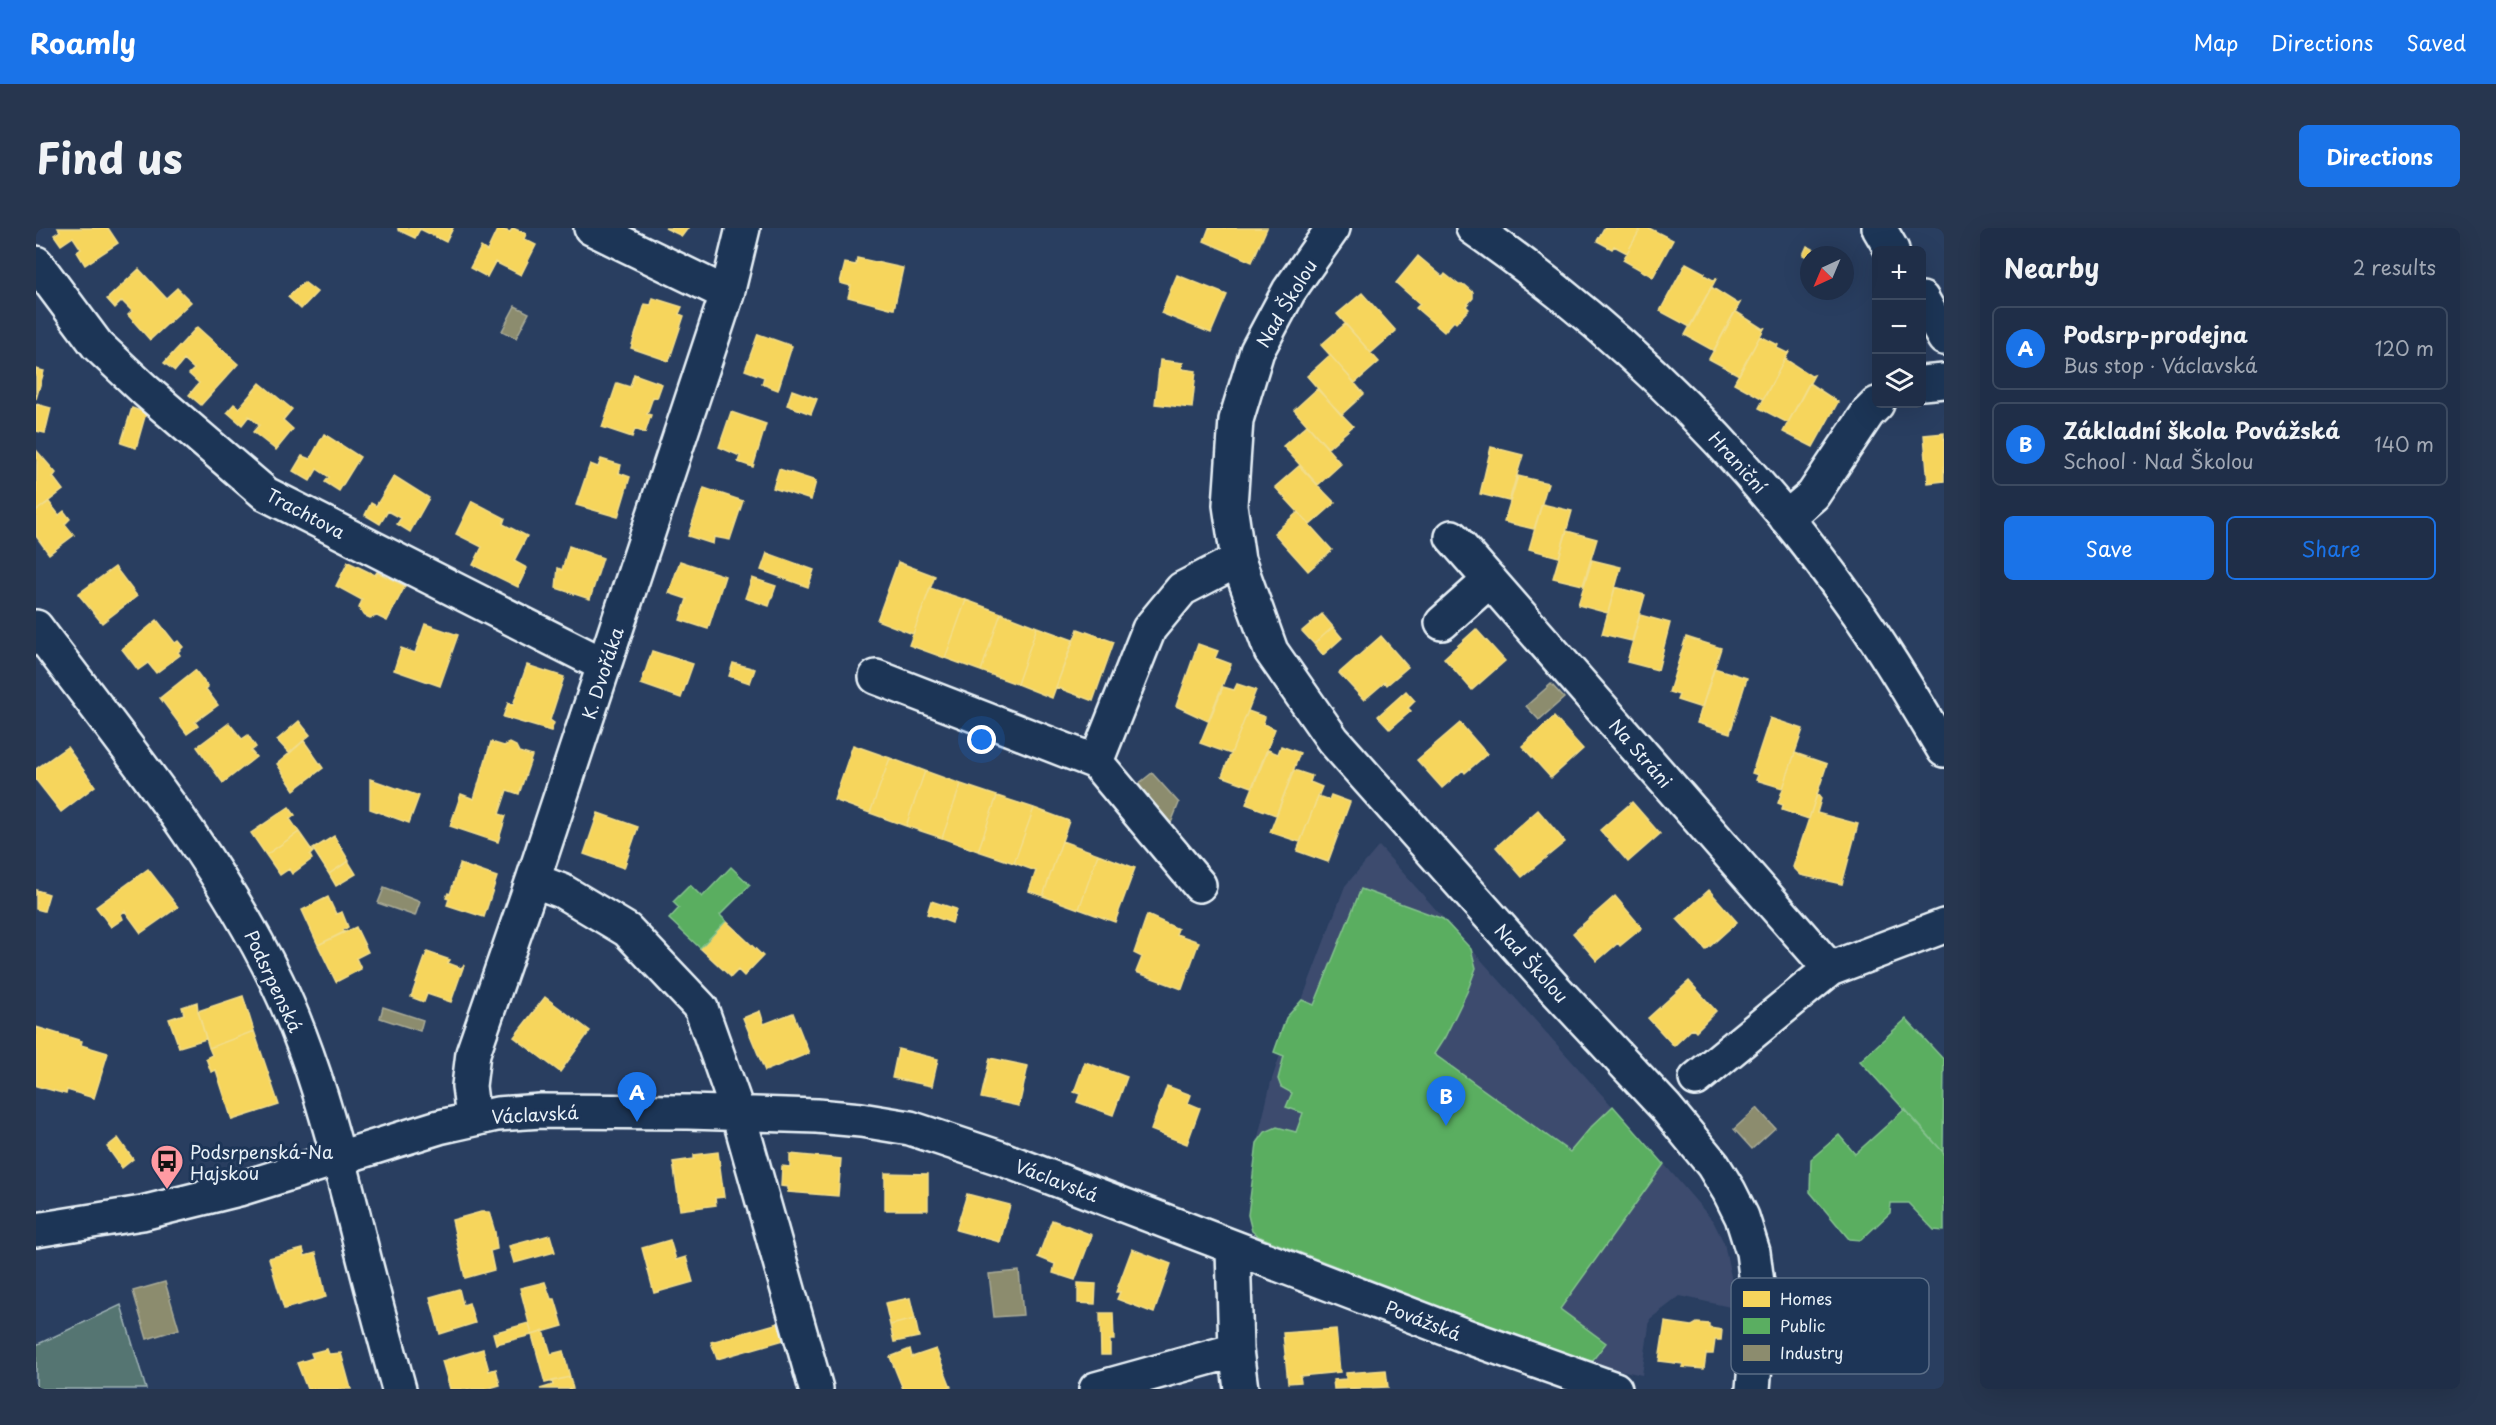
<!DOCTYPE html>
<html lang="en">
<head>
<meta charset="utf-8">
<style>
  :root { --surface:#1f2e48; --page:#27364f; --text:#f1f3f6; --muted:#a1a8b4; --line:#3c4a60; --accent:#1a73e8 }
  body { margin:0; font-family:"Playpen Sans",sans-serif; background:var(--page); color:var(--text) }
  .controls { position:absolute; right:18px; top:18px; display:grid; overflow:hidden; border-radius:9px; box-shadow:0 6px 24px #0002 }
  .controls button { width:54px; height:54px; display:grid; place-items:center; padding:0; border:0; border-bottom:2px solid var(--line); background:var(--surface); color:var(--text); font:30px sans-serif }
  .compass { position:absolute; left:1764px; top:18px; width:54px; height:54px; border-radius:50%; background:var(--surface); box-shadow:0 6px 24px #0002; rotate:224deg }
  .you { position:absolute; left:946px; top:512px; width:21px; height:21px; margin:-15px; border:4px solid #fff; border-radius:50%; background:#1a73e8; box-shadow:0 0 0 9px #1a73e833 }
  .badge { display:grid; place-items:center; width:39px; height:39px; border-radius:50%; background:var(--accent); color:#fff; font-size:20px; font-weight:700 }
  .pin { position:absolute; translate:-50% -50px; filter:drop-shadow(0 2px 3px #0008) }
  .pin::after { content:''; position:absolute; top:32px; width:21px; height:18px; background:inherit; clip-path:polygon(0 0,100% 0,50% 100%) }
  .list { margin:0; padding:0; list-style:none }
  h2 { display:flex; justify-content:space-between; align-items:center; height:78px; margin:0; padding:0 24px; font-size:26px }
  h2 small { font-size:20px; font-weight:400; color:var(--muted) }
  .list li { display:grid; grid-template-columns:39px 1fr auto; gap:18px; align-items:center; box-sizing:border-box; height:84px; margin:0 12px 12px; padding:0 12px; border:2px solid var(--line); border-radius:9px }
  .list b { display:block; font-size:22px; white-space:nowrap }
  .list p { margin:0; font-size:20px; white-space:nowrap; color:var(--muted) }
  .list em { font-size:20px; font-style:normal; color:var(--muted) }
  .actions { display:flex; gap:12px; padding:18px 24px }
  .actions a { flex:1; padding:14px 0; border:2px solid var(--accent); border-radius:9px; text-align:center; font-size:21px; color:var(--accent) }
  .actions .main { background:var(--accent); color:#fff }
  .icon { flex:none; width:33px; height:33px; fill:none; stroke:currentColor; stroke-width:2; stroke-linecap:round; stroke-linejoin:round }
  .map { position:relative; flex:none; width:1908px; height:1161px; overflow:hidden; border-radius:9px }
  header { display:flex; align-items:center; gap:36px; box-sizing:border-box; height:84px; padding:0 30px; background:var(--accent); color:#fff }
  header strong { font-size:28px }
  nav { display:flex; gap:33px; margin-inline-start:auto; font-size:21px }
  .intro { display:flex; align-items:center; justify-content:space-between; box-sizing:border-box; height:144px; padding:0 36px }
  h1 { margin:0; font-size:42px }
  .button { padding:15px 27px; border-radius:9px; background:var(--accent); color:#fff; font-size:21px; font-weight:700 }
  main { display:flex; gap:36px; padding:0 36px }
  aside { flex:1; background:var(--surface); border-radius:9px; box-shadow:0 6px 24px #0002 }
  .map>svg:first-child { display:block }
  .built { fill:#3c4b6e }
  .green { fill:#547472; stroke:#9eb2b5; stroke-width:1.5 }
  .homes { fill:#f6d55c; stroke:#f2dd8b; stroke-width:1.5 }
  .public { fill:#5aae61; stroke:#85c28e; stroke-width:1.5 }
  .industry { fill:#8c8c6e; stroke:#a8aa97; stroke-width:1.5 }
  .lines { fill:none; stroke-linecap:round; stroke-linejoin:round }
  .minor-casing { stroke:#e8f1f8; stroke-width:38 }
  .major-casing { stroke:#e8f1f8; stroke-width:38 }
  .minor { stroke:#1d3557; stroke-width:33 }
  .major { stroke:#1d3557; stroke-width:33 }
  .labels { text-anchor:middle; dominant-baseline:central; stroke-width:6; stroke-linejoin:round; paint-order:stroke }
  .street-label { font-size:18px; fill:#e8f1f8; stroke:#1d3557 }
  .poi-label { font-size:18px; fill:#e8f1f8; stroke:#1d3557; text-anchor:start }
  .key { fill:#1d3557; stroke:#5a6d87; stroke-width:1.5 }
  .key-label { font-size:16px; fill:#e8f1f8 }
</style>
</head>
<body>
<header>
<strong>Roamly</strong>
<nav><a>Map</a><a>Directions</a><a>Saved</a></nav>
</header>
<div class="intro"><h1>Find us</h1><a class="button">Directions</a></div>
<main>
<div class="map">
<svg width="1908" height="1161" viewBox="0 0 1908 1161">
  <rect width="100%" height="100%" fill="#293e60"/>
  <filter id="ink" filterUnits="userSpaceOnUse"><feTurbulence type="fractalNoise" baseFrequency=".0167" numOctaves="2"/><feDisplacementMap in="SourceGraphic" scale="12" xChannelSelector="R" yChannelSelector="G"/><feConvolveMatrix kernelMatrix="1 2 1 2 8 2 1 2 1" color-interpolation-filters="sRGB"/></filter>
  <g filter="url(#ink)">
    <path class="built" d="M1343,618L1628,936L1677,993L1688,1015L1695,1049L1694,1079L1644,1068L1614,1091L1606,1147L1548,1134L1222,1008L1216,1003L1212,991L1220,918L1235,854L1244,827L1238,824L1250,790L1266,772L1309,658Z"/>
    <path class="green" d="M85,1077L110,1161H0V1117Z"/>
    <path class="homes" d="M22,0H72L82,15L49,37L41,24L45,21L37,9L25,17L18,7L24,3Z
      M362,0H417L410,14L384,1L379,10L362,2Z
      M462,0L474,4L477,0L490,6L488,11L500,17L485,47L459,34L451,49L434,40L445,19L451,23Z
      M629,0H652L646,8Z
      M1173,0H1231L1216,34L1168,13Z
      M1568,0H1605L1591,25L1578,18L1576,21L1561,13Z
      M1605,0H1613L1637,12L1617,49L1587,32Z
      M1771,18L1787,26L1786,27H1773V30L1767,27Z
      M1382,28L1407,49L1409,46L1423,57H1429L1437,64V70L1430,78L1433,81L1420,95L1418,93L1408,104L1380,80L1384,76L1360,55Z
      M821,30L867,40L858,81L812,69L815,58L804,55L809,35L820,37Z
      M1650,35L1669,45L1668,47L1677,52L1680,51L1654,99L1624,83Z
      M103,41L130,70L141,60L155,74L114,112L92,87L96,83L86,73L79,80L71,71Z
      M1141,47L1191,67L1175,105L1125,85Z
      M268,54L281,64L265,81L252,69Z
      M1675,59L1702,76L1704,75L1678,123L1649,107Z
      M1326,65L1360,103L1335,125L1301,86Z
      M617,70L646,79L643,86L648,88L633,133L595,120L609,76L615,77Z
      M1699,83L1727,101L1729,99L1703,147L1673,131Z
      M1309,96L1343,134L1319,155L1285,117Z
      M161,99L202,136L165,177L153,167L163,155L153,146L158,141L148,132L139,143L128,135Z
      M722,106L756,118L742,162L726,156L728,149L709,142Z
      M1724,108L1742,117L1741,120L1751,125L1753,124L1727,171L1698,155Z
      M1294,127L1328,166L1305,187L1271,148Z
      M1749,131L1775,148L1778,147L1752,195L1723,180Z
      M1124,132L1147,135L1146,141L1160,143L1156,180L1119,176Z
      M0,141L8,143L0,171Z
      M598,146L626,156L621,170L617,169L611,186L615,187L609,205L599,201L596,209L566,199L581,155L594,159Z
      M224,155L256,181L247,192L257,201L240,222L217,204L223,197L213,188L206,197L191,184L198,176L203,180Z
      M1773,155L1802,174L1777,219L1747,204Z
      M1281,161L1317,198L1292,220L1258,182Z
      M756,162L781,171L775,186L751,177Z
      M0,176L15,180L9,205L0,203Z
      M96,180L110,185L100,220L85,215Z
      M695,184L730,196L717,239L702,234L704,228L683,219Z
      M1271,197L1305,236L1282,257L1247,218Z
      M1908,205V253L1892,255L1888,207Z
      M288,206L324,229L303,263L289,254L293,249L281,241L274,253L257,243L266,228L274,231Z
      M1455,219L1487,227L1473,273L1444,266Z
      M1,223L20,245L17,249L27,262L0,283Z
      M565,231L585,237L583,245L594,249L582,289L540,277L554,236L562,239Z
      M1263,238L1299,275L1274,297L1239,259Z
      M743,241L780,253L775,272L737,260Z
      M358,248L393,270L374,304L361,296L365,290L352,283L344,296L329,287L335,275L340,278Z
      M1482,248L1512,255L1498,301L1468,294Z
      M668,260L707,273L694,312L678,309L677,316L652,308Z
      M436,273L469,290L467,296L491,308L478,333L491,340L482,359L437,337L446,319L420,306Z
      M13,274L23,287L28,283L34,291L29,296L38,307L13,326L0,308V283Z
      M1506,276L1536,283L1523,329L1493,321Z
      M1262,284L1296,322L1272,343L1238,305Z
      M1531,303L1561,311L1547,357L1517,350Z
      M533,318L567,330L554,371L520,360L522,340L526,342Z
      M731,325L778,342L772,359L725,342Z
      M1556,332L1585,339L1572,385L1542,377Z
      M644,333L689,348L672,401L644,392L651,371L633,365Z
      M312,334L339,347L341,344L369,358L351,393L341,388L334,390L327,387L323,380L326,372L300,358Z
      M862,334L899,348L877,406L841,392Z
      M79,339L101,368L66,395L42,366Z
      M716,350L740,358L733,378L709,370Z
      M1579,359L1609,367L1596,413L1566,406Z
      M894,360L930,372L909,430L873,417Z
      M930,372L965,385L945,443L909,430Z
      M965,385L1001,399L981,456L945,443Z
      M1286,386L1297,399L1278,416L1266,403Z
      M1604,387L1634,395L1622,442L1591,434Z
      M121,392L139,415L142,413L147,419L142,424L144,427L120,445L112,435L102,442L86,421Z
      M389,396L422,407L404,458L358,442L365,420L379,425Z
      M1001,399L1037,412L1016,470L981,456Z
      M1297,399L1306,410L1287,427L1278,416Z
      M1042,401L1078,414L1057,473L1020,459Z
      M1440,401L1469,433L1436,462L1408,430Z
      M1345,408L1372,439L1351,457L1349,454L1328,472L1303,445Z
      M1650,409L1685,420L1666,480L1641,472L1643,467L1633,464Z
      M1162,416L1182,423L1179,430L1195,436L1172,493L1140,478Z
      M616,423L657,436L645,470L605,456Z
      M697,435L719,441L714,455L693,448Z
      M491,437L528,449L514,492L518,495L515,503L467,489L472,475L477,477Z
      M1678,440L1711,450L1694,505L1661,495Z
      M159,442L172,459L170,461L182,477L159,494L162,498L151,506L124,470Z
      M1201,456L1220,462L1195,526L1164,515L1187,459L1198,462Z
      M1370,463L1379,473L1372,480L1375,483L1354,501L1342,488Z
      M1212,483L1229,489L1227,496L1239,501L1216,559L1186,548Z
      M1518,489L1547,521L1515,550L1486,518Z
      M1734,490L1767,501L1747,560L1720,552L1722,547L1716,545Z
      M263,493L274,507L253,525L241,512Z
      M193,495L206,511L212,507L220,519L215,523L220,529L187,555L161,519Z
      M1424,495L1451,526L1429,545L1427,542L1406,560L1381,532Z
      M268,513L287,540L258,562L241,536Z
      M455,514L468,518L474,515L480,518L483,524L496,528L483,566L471,562L463,586L470,588L462,614L414,598L425,566L438,571Z
      M817,517L854,530L834,585L798,572Z
      M1245,518L1264,525L1240,587L1210,576L1232,522L1242,526Z
      M31,519L59,558L25,584L0,552V541Z
      M1759,525L1791,536L1773,591L1746,582L1747,577L1742,575Z
      M854,530L889,543L870,598L834,585Z
      M1258,542L1276,548L1274,554L1286,559L1264,614L1234,604Z
      M889,543L925,556L906,610L870,598Z
      M334,551L383,568L373,595L334,581Z
      M925,556L961,568L942,623L906,610Z
      M1781,566L1785,571L1781,585L1822,596L1806,656L1765,647L1757,639Z
      M1295,567L1314,574L1292,634L1261,623L1282,568L1293,572Z
      M961,568L998,580L978,635L942,623Z
      M1596,574L1624,606L1592,634L1564,602Z
      M253,579L259,587L254,591L263,604L230,627L215,605Z
      M998,580L1033,593L1007,668L993,663L1000,643L978,635Z
      M1502,582L1529,614L1486,649L1460,619Z
      M562,585L602,599L588,640L548,626Z
      M263,604L277,624L274,627L276,631L256,646L253,641L244,647L230,627Z
      M298,608L313,633L293,646L277,621Z
      M1026,613L1062,626L1043,681L1007,668Z
      M1062,626L1099,640L1079,694L1043,681Z
      M312,633L320,646L300,658L293,646Z
      M424,636L461,649L448,689L411,677L413,671L410,670L412,665L414,666Z
      M112,641L142,679L105,705L89,683L85,686L87,691L75,699L60,679Z
      M0,662L13,666L8,683L0,681Z
      M1673,662L1701,694L1670,722L1641,691Z
      M1579,668L1606,700L1584,718L1582,715L1561,733L1537,705Z
      M292,669L300,686L306,684L312,699L307,702L308,704L282,717L266,682Z
      M895,673L920,681L916,695L891,686Z
      M1111,687L1142,701L1140,706L1163,714L1146,761L1100,744L1106,729L1098,725Z
      M690,693L727,728L708,748L702,742L695,749L664,720Z
      M320,699L332,724L320,730L325,741L300,754L282,717Z
      M391,724L414,732L412,735L425,740L428,737L415,774L391,766L388,774L375,769Z
      M1653,753L1680,783L1660,803L1657,800L1638,818L1612,790Z
      M207,768L218,803L173,820L162,783Z
      M509,769L554,803L524,844L478,809Z
      M161,774L162,783L170,811L143,819L133,791L148,786L146,779Z
      M724,783L728,796L757,785L773,825L729,843L707,790Z
      M0,799L46,813L45,817L72,825L58,870L31,862L30,866L0,858Z
      M218,803L243,877L196,892L180,842L175,844L170,830L176,827L173,820Z
      M862,821L902,831L896,858L856,850Z
      M954,830L992,838L983,878L945,870Z
      M1049,834L1091,849L1077,887L1041,874L1044,866L1038,864Z
      M1131,858L1155,867L1152,875L1164,880L1151,916L1115,902Z
      M82,910L97,931L86,940L71,919Z
      M682,924L688,969L679,970L680,977L644,982L637,934L658,931V927Z
      M754,926L805,931L802,968L752,964V959L745,958L746,938L754,939Z
      M849,945L892,946V982H849Z
      M931,966L974,977L964,1014L920,1002Z
      M445,984H453L459,1004L461,1021L454,1023L458,1042L429,1050L416,992Z
      M1016,992L1056,1007L1039,1052L1017,1045L1019,1036L1002,1029Z
      M514,1007L519,1024L478,1035L473,1018Z
      M634,1012L640,1032L650,1029L657,1054L618,1065L606,1020Z
      M267,1021L269,1028L280,1025L290,1069L248,1081L233,1030Z
      M1096,1021L1135,1036L1118,1085L1081,1071L1084,1064H1080Z
      M509,1054L515,1071H519L527,1098L496,1107L484,1060Z
      M1042,1055L1060,1056L1059,1076L1042,1075Z
      M423,1061L427,1077L433,1075L439,1095L404,1106L394,1069Z
      M874,1070L879,1091L854,1097L849,1075Z
      M1064,1085H1077L1078,1112H1074V1127H1065Z
      M879,1091L883,1109L858,1114L854,1097Z
      M1629,1094L1656,1098L1661,1095L1673,1096V1100L1686,1102L1685,1112H1679L1677,1126H1670L1668,1141L1646,1139L1647,1136L1623,1133Z
      M493,1095L496,1107L460,1116L457,1105Z
      M743,1095L748,1112L681,1131L675,1114Z
      M1300,1101L1304,1144L1264,1148L1265,1154L1252,1155L1247,1105Z
      M508,1103L515,1126L527,1123L534,1149L509,1155L496,1107Z
      M291,1121L293,1126L305,1125L315,1161H271L261,1135L277,1130L275,1125Z
      M447,1121L453,1143L460,1141L464,1157L450,1161H414L406,1133Z
      M874,1121L876,1129L900,1121L915,1159L910,1161H867L854,1129Z
      M1350,1142L1352,1159L1298,1161L1297,1152L1310,1151V1145Z
      M534,1149L537,1161H504L517,1157L516,1153Z"/>
    <path class="public" d="M695,639L714,657L684,687L690,693L664,720L633,691L643,680L637,674L654,657L666,669Z
      M1325,661L1407,691L1435,721L1440,740L1431,764L1409,809L1398,826L1534,924L1555,899L1577,878L1628,936L1524,1081L1570,1115L1556,1133L1548,1134L1222,1008L1216,1003L1212,987L1221,915L1229,904L1241,899L1260,904L1267,885L1250,879L1256,865L1245,859L1242,851L1248,828L1238,824L1250,790L1266,772L1278,777Z
      M1870,791L1908,832L1907,924L1824,833Z
      M1869,881L1908,925V1003L1898,1002L1872,975H1855L1854,985L1825,1012L1813,1011L1774,964L1775,931L1803,907L1819,926Z"/>
    <path class="industry" d="M479,78L493,85L480,110L466,103Z
      M1515,456L1528,470L1503,492L1490,478Z
      M1116,545L1143,575L1135,595L1102,556Z
      M348,660L384,674L379,688L342,675Z
      M347,779L387,792L384,803L344,790Z
      M1721,880L1739,900L1716,921L1698,901Z
      M983,1043L987,1087L958,1089L953,1046Z
      M129,1054L143,1101L111,1111L97,1063Z"/>
    <g class="lines">
      <defs>
        <path id="minor" d="M555,0L691,66
          M1297,0L1253,63L1221,123L1200,192L1194,277L1202,332L1235,423L1297,512L1518,760L1630,880L1677,937L1693,963L1706,989L1717,1024L1724,1078L1717,1161
          M1437,0C1582,101 1710,227 1813,372C1848,420 1878,472 1908,522
          M1843,0L1856,22
          M0,35L61,117L110,163L230,266L568,437
          M1886,71L1908,110
          M1886,155L1908,153
          M1750,290L1777,267L1832,185L1841,176
          M1416,309L1794,741
          M1406,395L1454,352
          M840,449L1060,534L1163,657
          M1060,534L1113,401L1146,361L1202,332
          M497,652L526,663L591,702L665,780L702,885L780,1161
          M1660,851L1794,741L1908,698
          M437,890L433,858L437,825L497,652L691,66L707,0
          M0,1002L106,985L203,961L403,899L461,886L505,883L652,884L781,888L825,892L874,900L964,930L1435,1110L1579,1161
          M1197,1021L1200,1122L1205,1161
          M1060,1161L1200,1122"/>
        <path id="major" d="M0,399C85,513 179,625 241,754C276,827 297,907 317,986C331,1044 347,1103 363,1161"/>
      </defs>
      <use href="#minor" class="minor-casing"/>
      <use href="#major" class="major-casing"/>
      <use href="#minor" class="minor"/>
      <use href="#major" class="major"/>
    </g>
  </g>
  <defs>
    <symbol id="bus-pin" viewBox="-11 -11 22 30"><path d="M0 17L-7.5 6A9.5 9.5 0 1 1 7.5 6Z" fill="#ff9aa2" stroke="#1d3557"/><path d="M-5-6H5V4H4V6H2V4H-2V6H-4V4H-5ZM-3.5-4V0h7V-4ZM-3.5 1.2v1.5H-2V1.2ZM2 1.2v1.5H3.5V1.2Z" fill="#111"/></symbol>
  </defs>
  <g fill-rule="evenodd">
    <use href="#bus-pin" x="112" y="914" width="38" height="52"/>
  </g>
  <g class="labels">
    <g class="street-label">
      <text transform="translate(1250 75) rotate(-59)">Nad Školou</text>
      <text transform="translate(1702 234) rotate(48)">Hraniční</text>
      <text transform="translate(270 285) rotate(28)">Trachtova</text>
      <text transform="translate(566 445) rotate(-72)">K. Dvořáka</text>
      <text transform="translate(1605 525) rotate(49)">Na Stráni</text>
      <text transform="translate(1496 735) rotate(48)">Nad Školou</text>
      <text transform="translate(238 753) rotate(65)">Podsrpenská</text>
      <text transform="translate(499 886) rotate(-3)">Václavská</text>
      <text transform="translate(1021 952) rotate(21)">Václavská</text>
      <text transform="translate(1387 1092) rotate(21)">Povážská</text>
    </g>
    <g class="poi-label">
      <text x="154" y="923">Podsrpenská-Na<tspan x="154" dy="21">Hajskou</tspan></text>
    </g>
  </g>
  <rect x="1695" y="1050" width="198" height="96" rx="9" class="key"/>
  <rect x="1707" y="1063" width="27" height="16" fill="#f6d55c"/>
  <rect x="1707" y="1090" width="27" height="16" fill="#5aae61"/>
  <rect x="1707" y="1117" width="27" height="16" fill="#8c8c6e"/>
  <g class="key-label">
    <text x="1744" y="1077">Homes</text>
    <text x="1744" y="1104">Public</text>
    <text x="1744" y="1131">Industry</text>
  </g>
</svg>
<div class="controls">
<button>+</button>
<button>−</button>
<button><svg class="icon" aria-label="layers" viewBox="0 0 24 24"><path d="M12 4l9 5-9 5-9-5zM3 14l9 5 9-5"/></svg></button>
</div>
<svg class="compass" viewBox="-18 -18 36 36"><path d="M0-13l5 13h-10z" fill="#e53935"/><path d="M0 13l5-13h-10z" fill="#a1a8b4"/></svg>
<div class="you"></div>
<div class="pin badge" style="left:601px;top:894px">A</div>
<div class="pin badge" style="left:1410px;top:898px">B</div>
</div>
<aside>
<h2>Nearby<small>2 results</small></h2>
<ul class="list">
<li><span class="badge">A</span><div><b>Podsrp-prodejna</b><p>Bus stop · Václavská</p></div><em>120 m</em></li>
<li><span class="badge">B</span><div><b>Základní škola Povážská</b><p>School · Nad Školou</p></div><em>140 m</em></li>
</ul>
<div class="actions"><a class="main">Save</a><a>Share</a></div>
</aside>
</main>
</body>
</html>
